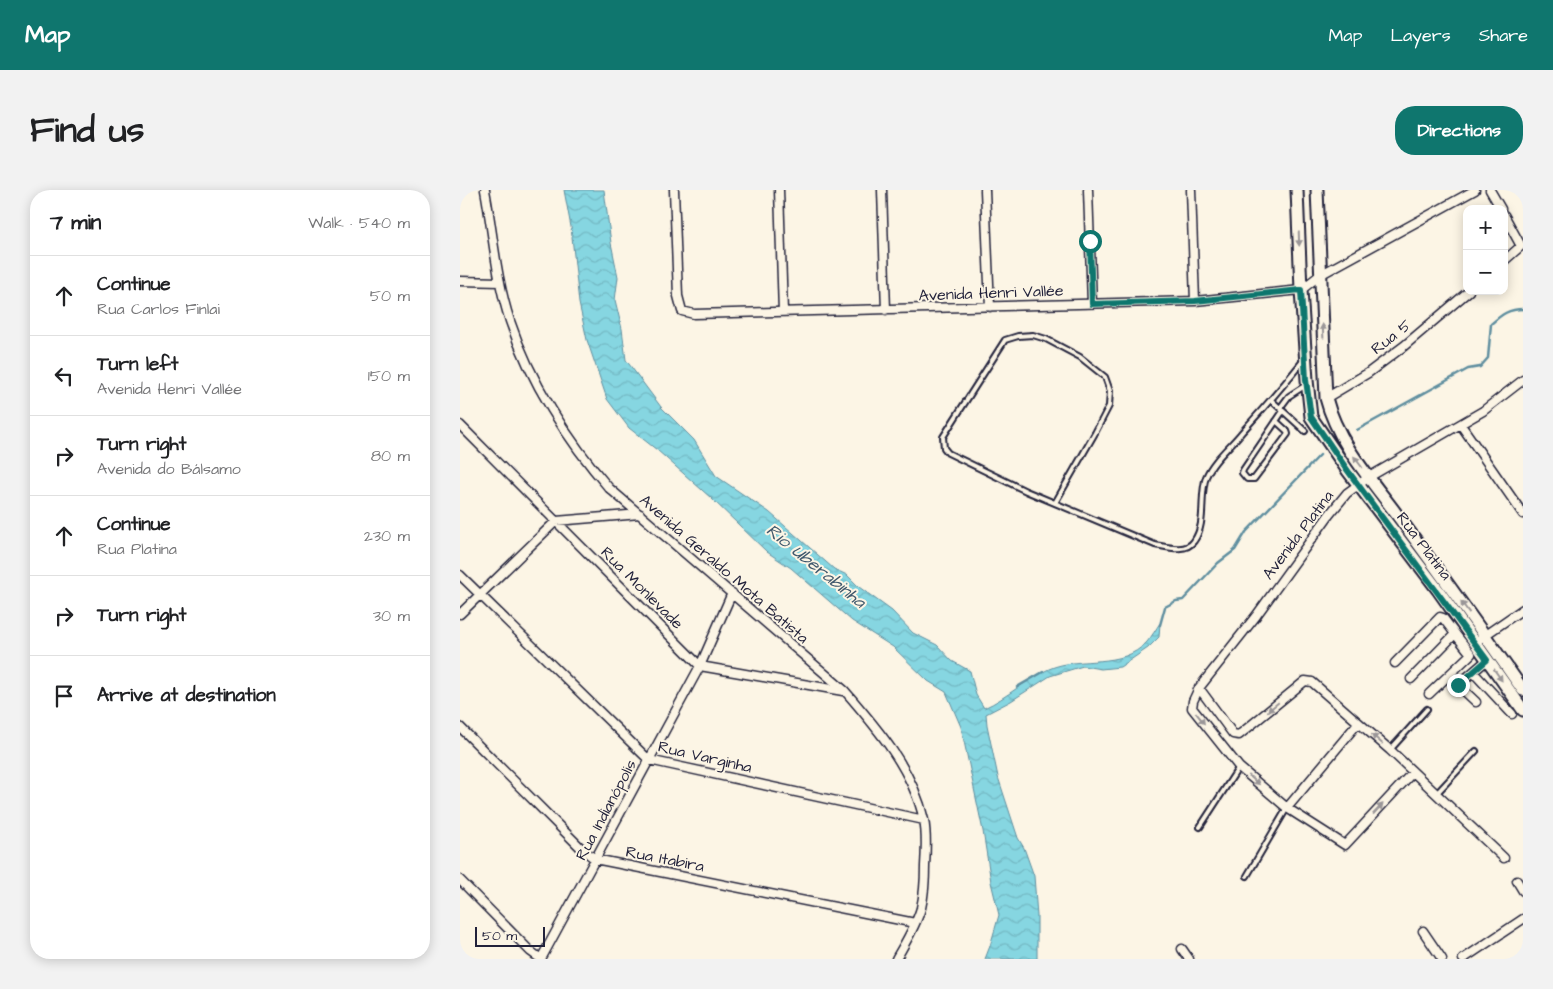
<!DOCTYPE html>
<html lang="en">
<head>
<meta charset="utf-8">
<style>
  :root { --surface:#fff; --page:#f2f2f2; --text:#202124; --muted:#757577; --line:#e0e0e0; --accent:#0f766e }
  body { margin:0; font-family:"Architects Daughter",sans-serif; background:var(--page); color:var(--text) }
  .controls { position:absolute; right:15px; top:15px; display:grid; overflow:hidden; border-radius:10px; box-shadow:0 2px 12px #0003 }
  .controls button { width:45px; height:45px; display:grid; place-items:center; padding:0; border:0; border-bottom:1px solid var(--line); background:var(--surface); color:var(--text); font:25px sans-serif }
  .scale { position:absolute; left:15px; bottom:12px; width:70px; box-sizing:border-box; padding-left:5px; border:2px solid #22223b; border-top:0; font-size:14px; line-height:18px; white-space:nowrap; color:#22223b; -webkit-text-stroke:4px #fcf5e5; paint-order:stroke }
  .stop { position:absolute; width:15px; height:15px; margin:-11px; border:4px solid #0f766e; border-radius:50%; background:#fff }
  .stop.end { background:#0f766e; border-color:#fff; box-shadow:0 1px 5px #0008 }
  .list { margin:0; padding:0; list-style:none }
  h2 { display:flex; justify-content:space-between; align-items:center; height:65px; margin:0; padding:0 20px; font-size:21px }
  h2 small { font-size:16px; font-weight:400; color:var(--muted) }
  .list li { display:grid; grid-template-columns:32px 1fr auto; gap:15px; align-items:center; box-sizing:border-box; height:80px; padding:0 20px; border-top:1px solid var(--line) }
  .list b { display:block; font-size:19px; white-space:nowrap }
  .list p { margin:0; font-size:16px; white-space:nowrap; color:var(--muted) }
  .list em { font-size:16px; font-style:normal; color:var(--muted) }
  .icon { flex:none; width:28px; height:28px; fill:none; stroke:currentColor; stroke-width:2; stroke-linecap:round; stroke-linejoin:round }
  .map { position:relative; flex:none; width:1063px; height:769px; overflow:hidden; border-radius:20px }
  header { display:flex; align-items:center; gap:30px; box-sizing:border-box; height:70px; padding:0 25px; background:var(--accent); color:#fff }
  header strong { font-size:24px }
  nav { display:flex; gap:28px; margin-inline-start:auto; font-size:18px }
  .intro { display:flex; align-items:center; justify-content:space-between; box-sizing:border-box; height:120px; padding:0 30px }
  h1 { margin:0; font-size:35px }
  .button { padding:12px 22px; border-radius:20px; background:var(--accent); color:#fff; font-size:18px; font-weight:700 }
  main { display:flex; gap:30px; padding:0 30px }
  aside { flex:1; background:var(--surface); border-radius:20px; box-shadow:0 2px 12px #0003 }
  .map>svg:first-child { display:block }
  .water { fill:url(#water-waves); stroke:#5e8e9f }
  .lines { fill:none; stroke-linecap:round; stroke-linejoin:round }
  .stream { stroke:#5e8e9f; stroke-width:2.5 }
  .lane-casing { stroke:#22223b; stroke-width:8 }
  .street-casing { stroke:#22223b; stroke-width:11 }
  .secondary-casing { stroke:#22223b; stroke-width:15 }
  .lane { stroke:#fcf5e5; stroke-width:4 }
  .street { stroke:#fcf5e5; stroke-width:8 }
  .secondary { stroke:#fcf5e5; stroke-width:11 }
  .oneway { fill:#9a9698 }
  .route { stroke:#0f766e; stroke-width:6 }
  .labels { text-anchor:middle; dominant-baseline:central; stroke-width:4; stroke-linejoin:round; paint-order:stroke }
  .street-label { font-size:16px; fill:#22223b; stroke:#fcf5e5 }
  .water-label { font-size:18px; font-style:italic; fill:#40586d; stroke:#fcf5e5 }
</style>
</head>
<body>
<header>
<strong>Map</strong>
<nav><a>Map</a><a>Layers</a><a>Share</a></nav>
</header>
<div class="intro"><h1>Find us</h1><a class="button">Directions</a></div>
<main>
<aside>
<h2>7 min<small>Walk · 540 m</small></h2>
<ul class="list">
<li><svg class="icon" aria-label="ahead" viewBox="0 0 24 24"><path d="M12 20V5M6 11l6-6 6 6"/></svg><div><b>Continue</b><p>Rua Carlos Finlai</p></div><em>50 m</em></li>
<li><svg class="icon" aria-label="left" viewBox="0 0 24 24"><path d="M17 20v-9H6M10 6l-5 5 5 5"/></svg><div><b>Turn left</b><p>Avenida Henri Vallée</p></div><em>150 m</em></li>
<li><svg class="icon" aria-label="right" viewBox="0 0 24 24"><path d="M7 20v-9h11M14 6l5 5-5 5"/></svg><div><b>Turn right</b><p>Avenida do Bálsamo</p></div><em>80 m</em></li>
<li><svg class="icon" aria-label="ahead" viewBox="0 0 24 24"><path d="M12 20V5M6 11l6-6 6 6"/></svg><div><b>Continue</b><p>Rua Platina</p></div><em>230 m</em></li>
<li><svg class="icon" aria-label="right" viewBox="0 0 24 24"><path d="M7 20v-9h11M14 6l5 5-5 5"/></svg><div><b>Turn right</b></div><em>30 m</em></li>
<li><svg class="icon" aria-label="arrive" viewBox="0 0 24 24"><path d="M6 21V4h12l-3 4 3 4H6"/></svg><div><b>Arrive at destination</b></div></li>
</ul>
</aside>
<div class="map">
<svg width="1063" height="769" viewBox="0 0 1063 769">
  <defs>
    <pattern id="water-waves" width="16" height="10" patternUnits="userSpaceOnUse" patternTransform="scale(1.25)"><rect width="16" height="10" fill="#86d6e1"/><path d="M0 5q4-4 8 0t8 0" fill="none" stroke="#73b7c2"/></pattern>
  </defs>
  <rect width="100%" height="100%" fill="#fcf5e5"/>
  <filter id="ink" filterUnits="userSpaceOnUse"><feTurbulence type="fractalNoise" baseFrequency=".02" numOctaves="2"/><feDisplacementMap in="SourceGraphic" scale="10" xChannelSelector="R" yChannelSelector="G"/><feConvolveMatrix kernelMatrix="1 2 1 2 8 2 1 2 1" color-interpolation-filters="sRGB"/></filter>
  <g filter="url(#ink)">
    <path class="water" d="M104,0H144L151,53L158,87L155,110L162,139L166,170L201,217L234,250L256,286L309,322L374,379L387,385L399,397L432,421L453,443L477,455L492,471L510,481L516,505L524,518C547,508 566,489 589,479C621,465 661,480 687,452C692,446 696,439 700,433L699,447L688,458L660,477L641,479L623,476L590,486L551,511L526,524L527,535L538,587L558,648L564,658L574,686L577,726V769H525L530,756L539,725L531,692L523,641L501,537L486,502L468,491L433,457L392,431L331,378L307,362L251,308L197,260L169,238L147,209L127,150L119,113L111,37Z"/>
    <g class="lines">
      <path class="stream" d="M897,240L1008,179L1020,177L1028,168L1031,134C1042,124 1049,119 1063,119
        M700,435L705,417L716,411L723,410L758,373L775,360L786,342L860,265
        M557,497L583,482"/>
      <defs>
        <path id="lane" d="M811,210L845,241
          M820,218L829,206L846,195
          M816,231L827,241L828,244L794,289H787L782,283L783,280L823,221
          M595,313L635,243L649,216L650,201L645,187L620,167L586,149L573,145L558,146L545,150L483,247L484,258L488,263L566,301L695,355C707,357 726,363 734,351C747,333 739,307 746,287C753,270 771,256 782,242C803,219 823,196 842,172
          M930,560L967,519
          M977,603L1016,561
          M740,637L779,577
          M787,686L827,618"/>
        <path id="street" d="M25,0C33,43 36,89 50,131C70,191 108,251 149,298L385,501C418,539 453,580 464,630C467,645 466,661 465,676C465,689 464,705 461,718C456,736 445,753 436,769
          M214,0L218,106L222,121L234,124L735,111L841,100L860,85L1015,0
          M319,0L323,122
          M422,0L426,120
          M525,0L530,117
          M628,0L632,114
          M731,0L735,111
          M1030,0L1041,19
          M1044,25L1061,56L1044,71
          M0,91L40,92
          M866,208L908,183L944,156L1009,101
          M0,235L240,476L383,501
          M1001,235L1063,324
          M0,385L189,570L464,630
          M0,424L96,331L180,324
          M1015,452L1063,419
          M935,473L980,427L983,428L996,445
          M1013,482L1052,524
          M951,489L994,445H996L1011,464L969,504
          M739,498L773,544L779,545L845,491L852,492L930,560L1044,668
          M1016,512L998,495L1027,470
          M0,537L122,659L135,669L455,733
          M953,582L885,655L827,618L779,577L732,518L733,511L739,498L796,426L869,325L887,303L909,287L1023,221L1063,190
          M827,618L898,533
          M0,690L70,761L81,769
          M1057,691L1063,701
          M963,741L982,769
          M722,759L729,769
          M81,769L240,476L272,403
          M1003,769L1063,729"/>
        <path id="secondary" d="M837,0L841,100L847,190L851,227L888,281L978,400L1063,520
          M857,0L866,208C878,255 915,294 943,333C984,388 1024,444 1063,500"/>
      </defs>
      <use href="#lane" class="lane-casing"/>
      <use href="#street" class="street-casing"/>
      <use href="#secondary" class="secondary-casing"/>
      <use href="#lane" class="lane"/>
      <use href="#street" class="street"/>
      <use href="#secondary" class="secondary"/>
    </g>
    <defs><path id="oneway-solid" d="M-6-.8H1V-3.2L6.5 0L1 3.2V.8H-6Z" transform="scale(1.25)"/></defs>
    <g class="oneway">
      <use href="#oneway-solid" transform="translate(839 49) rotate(88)"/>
      <use href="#oneway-solid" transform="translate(863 141) rotate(-93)"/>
      <use href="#oneway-solid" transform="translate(898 272) rotate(-127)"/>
      <use href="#oneway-solid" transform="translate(1005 417) rotate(-126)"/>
      <use href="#oneway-solid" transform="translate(1038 485) rotate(55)"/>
      <use href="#oneway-solid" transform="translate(813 517) rotate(140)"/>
      <use href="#oneway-solid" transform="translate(740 528) rotate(52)"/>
      <use href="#oneway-solid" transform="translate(917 549) rotate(-139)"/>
      <use href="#oneway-solid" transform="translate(794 590) rotate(41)"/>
      <use href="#oneway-solid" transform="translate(918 619) rotate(-47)"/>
    </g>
  </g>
  <g class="lines" filter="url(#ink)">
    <path class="route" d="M630,51L632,114L735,111L841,100L846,190L851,227L888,281L1027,470L998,495"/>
  </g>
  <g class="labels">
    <g class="street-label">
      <text transform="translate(531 103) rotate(-2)">Avenida Henri Vallée</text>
      <text transform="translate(931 147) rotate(-38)">Rua 5</text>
      <text transform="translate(838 345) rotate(-53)">Avenida Platina</text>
      <text transform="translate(964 356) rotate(53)">Rua Platina</text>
      <text transform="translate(264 379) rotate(41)">Avenida Geraldo Mota Batista</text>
      <text transform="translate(182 398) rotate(45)">Rua Monlevade</text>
      <text transform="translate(245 567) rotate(13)">Rua Varginha</text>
      <text transform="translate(146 620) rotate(-62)">Rua Indianópolis</text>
      <text transform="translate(205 669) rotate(11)">Rua Itabira</text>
    </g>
    <g class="water-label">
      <text transform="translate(356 376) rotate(39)">Rio Uberabinha</text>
    </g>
  </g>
</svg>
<div class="controls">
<button>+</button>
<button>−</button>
</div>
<div class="scale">50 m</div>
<div class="stop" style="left:630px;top:51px"></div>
<div class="stop end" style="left:998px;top:495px"></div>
</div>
</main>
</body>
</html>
